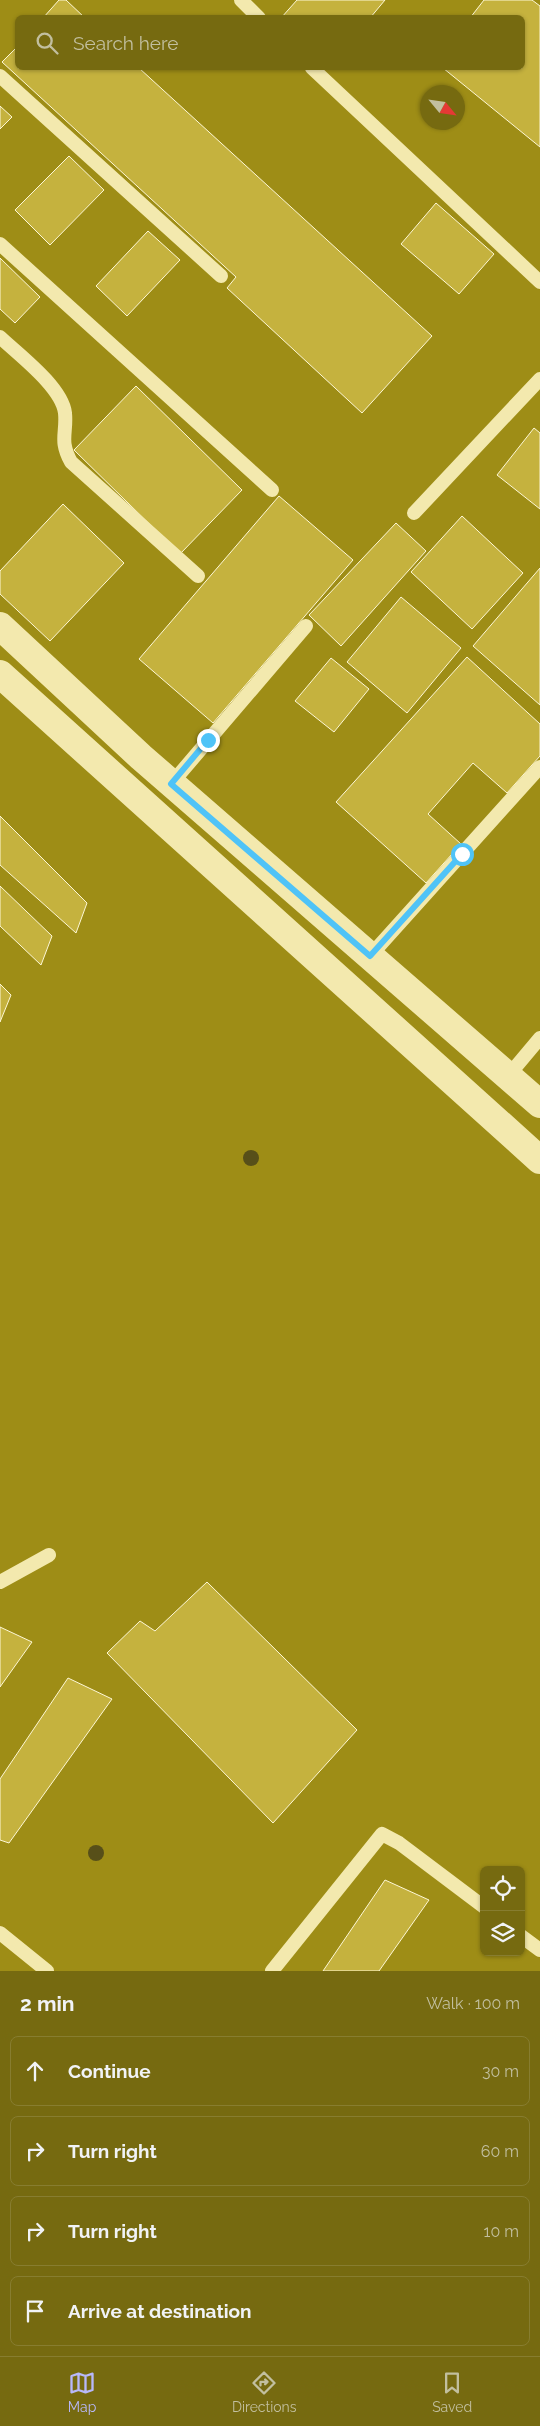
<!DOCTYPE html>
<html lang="en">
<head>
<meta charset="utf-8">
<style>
  :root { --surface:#766a10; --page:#7d721e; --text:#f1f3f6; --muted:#c2bf9f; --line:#877d30; --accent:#b8b8fa }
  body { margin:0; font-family:Raleway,sans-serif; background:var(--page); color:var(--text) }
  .controls { position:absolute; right:15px; bottom:15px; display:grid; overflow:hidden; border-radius:8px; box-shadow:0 1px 4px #0004 }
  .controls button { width:45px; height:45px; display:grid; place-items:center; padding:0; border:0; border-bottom:1px solid var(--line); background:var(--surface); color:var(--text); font:25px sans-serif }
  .compass { position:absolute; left:420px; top:85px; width:45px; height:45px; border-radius:50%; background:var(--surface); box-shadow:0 1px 4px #0004; rotate:119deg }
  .stop { position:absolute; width:15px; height:15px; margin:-11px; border:4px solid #4fc3f7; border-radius:50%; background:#fff }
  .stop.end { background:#4fc3f7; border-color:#fff; box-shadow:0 1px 5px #0008 }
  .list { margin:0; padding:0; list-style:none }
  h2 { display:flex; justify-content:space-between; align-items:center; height:65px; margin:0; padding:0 20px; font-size:21px }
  h2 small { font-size:16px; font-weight:400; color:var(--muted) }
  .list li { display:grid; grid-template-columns:32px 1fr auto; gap:15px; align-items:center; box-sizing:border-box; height:70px; margin:0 10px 10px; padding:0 10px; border:1px solid var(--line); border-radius:8px }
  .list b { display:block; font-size:19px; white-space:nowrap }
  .list em { font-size:16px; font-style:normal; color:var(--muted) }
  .icon { flex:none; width:28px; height:28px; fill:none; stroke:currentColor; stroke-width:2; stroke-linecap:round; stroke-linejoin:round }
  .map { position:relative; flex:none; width:540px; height:1971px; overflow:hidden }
  .search { position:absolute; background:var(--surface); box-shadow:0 1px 4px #0004; left:15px; right:15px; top:15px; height:55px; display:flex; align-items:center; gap:12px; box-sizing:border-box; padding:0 18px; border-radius:8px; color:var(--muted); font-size:19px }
  .sheet { height:385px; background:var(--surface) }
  nav { display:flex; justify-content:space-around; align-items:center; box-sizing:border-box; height:70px; border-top:1px solid var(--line); background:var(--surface); font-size:14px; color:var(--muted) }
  nav a { display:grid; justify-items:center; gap:2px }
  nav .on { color:var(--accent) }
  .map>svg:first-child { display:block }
  .building { fill:#c5b23e; stroke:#fdf7d6 }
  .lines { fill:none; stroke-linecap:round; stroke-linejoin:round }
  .lane { stroke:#f3e9ae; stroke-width:14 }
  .street { stroke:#f3e9ae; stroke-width:28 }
  .tree { fill:#574f19 }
  .route { stroke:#4fc3f7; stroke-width:6 }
</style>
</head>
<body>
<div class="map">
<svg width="540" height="1971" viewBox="0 0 540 1971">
  <rect width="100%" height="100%" fill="#9e8d16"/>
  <path class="building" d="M59,0H66L85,18H43Z
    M297,0H385L370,18H281Z
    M484,0H532L540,6V147L443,68H522V18H470Z
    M18,46V68H139L432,336L362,413L227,288L236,277L2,62Z
    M0,106L12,117L0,129Z
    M69,156L104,190L50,245L15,210Z
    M436,203L494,254L459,294L401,244Z
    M148,231L180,260L127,316L96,286Z
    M0,258L40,297L15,323L0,309Z
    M136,386L242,490L180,554L74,450Z
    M534,428L540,433V509L497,475Z
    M279,496L353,560L213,723L139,659Z
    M63,504L124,563L50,641L0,594V571Z
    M462,516L523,573L472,629L411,572Z
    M396,523L426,551L341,646L309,615Z
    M540,568V705L473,646Z
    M401,597L461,648L407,713L347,662Z
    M467,657L540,724V756L507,793L473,763L428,814L461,844L426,883L336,802Z
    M331,658L369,689L334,732L295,701Z
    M0,816L87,903L76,933L0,865Z
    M0,886L52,936L41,965L0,926Z
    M0,984L11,995L0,1022Z
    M207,1582L357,1730L273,1823L107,1653L140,1621L155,1631Z
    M0,1627L32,1642L0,1687Z
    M68,1678L112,1699L9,1843L0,1840V1779Z
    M385,1880L429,1900L379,1971H323Z"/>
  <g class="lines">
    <path class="lane" d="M241,0L259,18
      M312,68L540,282
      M0,76L221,276
      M0,244L272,490
      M0,337C19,355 62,387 65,413C67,434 59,440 71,462L198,576
      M414,513L540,379
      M171,784L306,626
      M370,956L540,767
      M508,1076L540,1038
      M0,1582L49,1555
      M0,1933L47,1971
      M521,1936L540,1950
      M272,1971L382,1834L399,1843L484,1907"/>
    <path class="street" d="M0,626L141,757L540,1104
      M0,674L540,1160"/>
  </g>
  <g class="tree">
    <circle cx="251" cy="1158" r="8"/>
    <circle cx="96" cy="1853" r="8"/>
  </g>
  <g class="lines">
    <path class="route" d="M208,740L171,784L370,956L462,854"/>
  </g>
</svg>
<div class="controls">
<button><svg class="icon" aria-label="locate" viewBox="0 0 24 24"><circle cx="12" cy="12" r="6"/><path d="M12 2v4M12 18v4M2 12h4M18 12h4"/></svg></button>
<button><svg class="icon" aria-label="layers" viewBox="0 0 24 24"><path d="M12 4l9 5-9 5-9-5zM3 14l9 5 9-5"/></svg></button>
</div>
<svg class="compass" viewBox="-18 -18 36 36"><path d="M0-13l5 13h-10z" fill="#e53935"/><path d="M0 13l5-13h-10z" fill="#c2bf9f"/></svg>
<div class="stop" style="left:462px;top:854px"></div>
<div class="stop end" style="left:208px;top:740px"></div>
<div class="search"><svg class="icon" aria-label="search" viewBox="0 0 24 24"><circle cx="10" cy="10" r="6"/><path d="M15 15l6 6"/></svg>Search here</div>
</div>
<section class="sheet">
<h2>2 min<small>Walk · 100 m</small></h2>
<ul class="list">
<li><svg class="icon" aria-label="ahead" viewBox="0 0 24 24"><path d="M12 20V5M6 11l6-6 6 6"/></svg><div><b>Continue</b></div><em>30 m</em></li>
<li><svg class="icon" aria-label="right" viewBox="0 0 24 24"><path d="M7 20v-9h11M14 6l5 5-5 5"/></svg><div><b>Turn right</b></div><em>60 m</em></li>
<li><svg class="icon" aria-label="right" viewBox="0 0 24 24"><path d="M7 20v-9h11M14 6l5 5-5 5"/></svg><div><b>Turn right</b></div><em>10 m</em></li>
<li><svg class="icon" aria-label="arrive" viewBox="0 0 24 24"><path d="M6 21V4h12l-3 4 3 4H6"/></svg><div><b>Arrive at destination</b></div></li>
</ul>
</section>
<nav>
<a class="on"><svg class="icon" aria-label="map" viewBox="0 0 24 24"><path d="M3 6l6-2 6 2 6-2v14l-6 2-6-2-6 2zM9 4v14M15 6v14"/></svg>Map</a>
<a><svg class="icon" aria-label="directions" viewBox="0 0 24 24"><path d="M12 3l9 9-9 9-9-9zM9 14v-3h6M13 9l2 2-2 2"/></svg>Directions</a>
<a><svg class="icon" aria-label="saved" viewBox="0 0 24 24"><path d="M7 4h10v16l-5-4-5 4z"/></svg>Saved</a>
</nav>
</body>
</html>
